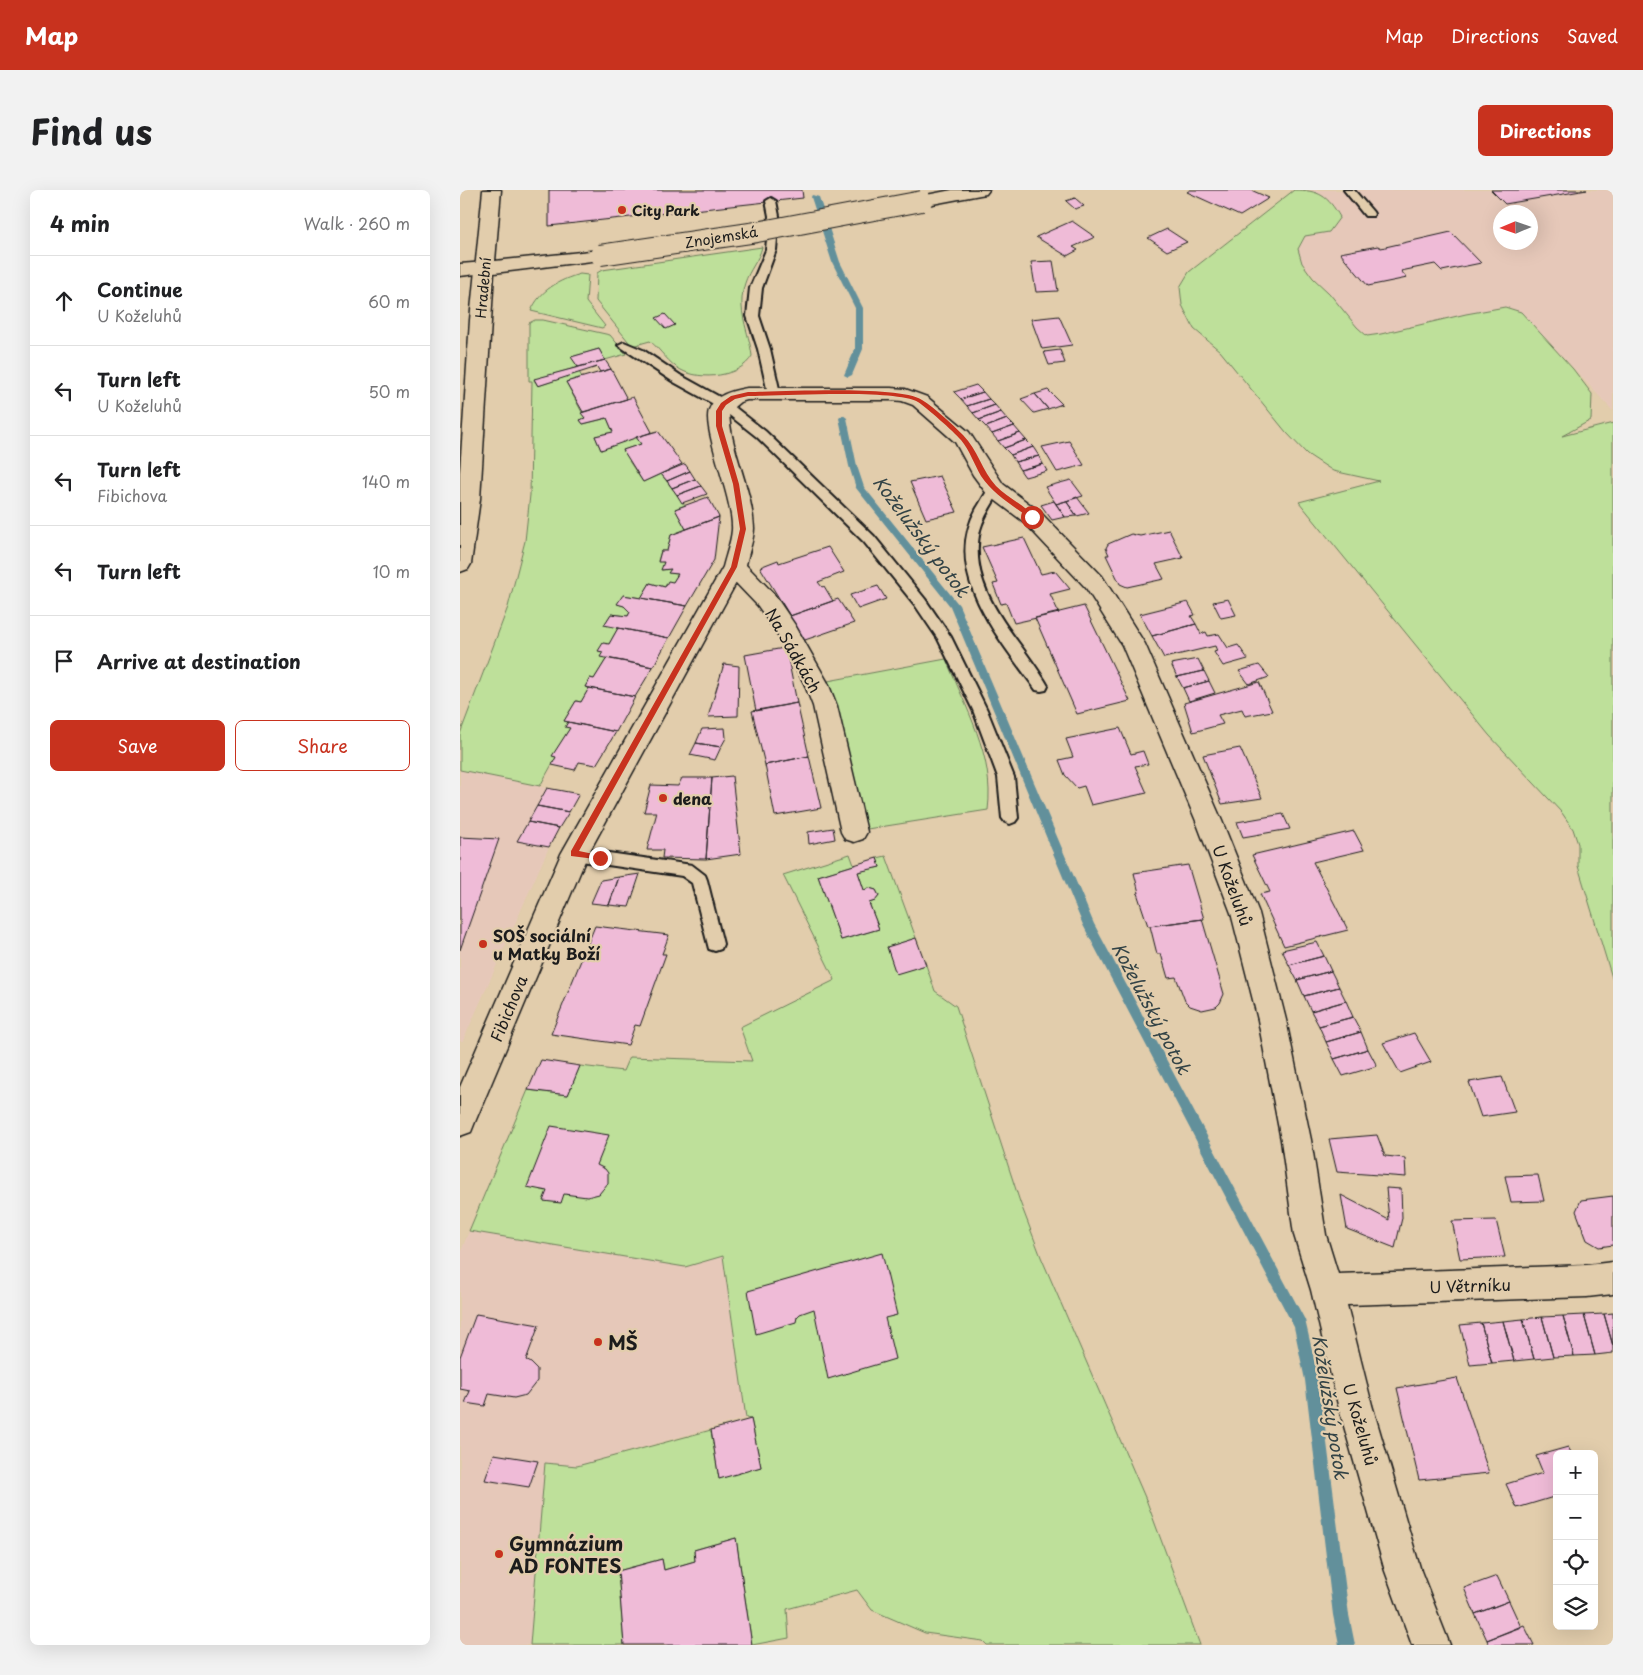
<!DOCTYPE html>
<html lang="en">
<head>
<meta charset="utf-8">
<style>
  :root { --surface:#fff; --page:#f2f2f2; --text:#202124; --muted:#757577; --line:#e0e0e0; --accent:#c8321e }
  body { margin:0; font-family:"Playpen Sans",sans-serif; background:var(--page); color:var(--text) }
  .controls { position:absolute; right:15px; bottom:15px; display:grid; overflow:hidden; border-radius:8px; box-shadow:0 5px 20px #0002 }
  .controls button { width:45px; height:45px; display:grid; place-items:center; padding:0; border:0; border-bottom:1px solid var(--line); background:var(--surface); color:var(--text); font:25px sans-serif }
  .compass { position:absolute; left:1033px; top:15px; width:45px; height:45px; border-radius:50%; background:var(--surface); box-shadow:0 5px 20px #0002; rotate:268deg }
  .stop { position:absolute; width:15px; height:15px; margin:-11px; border:4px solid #c8321e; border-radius:50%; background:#fff }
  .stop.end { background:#c8321e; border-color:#fff; box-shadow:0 1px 5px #0008 }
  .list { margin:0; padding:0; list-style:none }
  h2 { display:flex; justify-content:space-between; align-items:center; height:65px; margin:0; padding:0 20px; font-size:21px }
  h2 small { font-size:16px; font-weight:400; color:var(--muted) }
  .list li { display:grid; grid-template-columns:32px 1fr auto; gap:15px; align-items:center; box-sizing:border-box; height:90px; padding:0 20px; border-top:1px solid var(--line) }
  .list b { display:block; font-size:19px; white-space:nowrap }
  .list p { margin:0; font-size:16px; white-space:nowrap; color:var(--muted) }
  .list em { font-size:16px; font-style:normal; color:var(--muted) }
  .actions { display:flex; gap:10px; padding:15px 20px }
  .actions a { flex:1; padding:11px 0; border:1px solid var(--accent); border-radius:8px; text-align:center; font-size:18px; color:var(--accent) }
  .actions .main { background:var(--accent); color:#fff }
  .icon { flex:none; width:28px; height:28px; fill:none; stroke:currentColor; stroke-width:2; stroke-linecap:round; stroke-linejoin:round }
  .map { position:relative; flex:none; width:1153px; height:1455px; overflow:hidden; border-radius:8px }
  header { display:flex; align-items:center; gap:30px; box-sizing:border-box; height:70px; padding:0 25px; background:var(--accent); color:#fff }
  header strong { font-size:24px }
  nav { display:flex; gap:28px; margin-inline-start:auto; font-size:18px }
  .intro { display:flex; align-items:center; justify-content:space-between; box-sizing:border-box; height:120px; padding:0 30px }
  h1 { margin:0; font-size:35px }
  .button { padding:12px 22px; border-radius:8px; background:var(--accent); color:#fff; font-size:18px; font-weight:700 }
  main { display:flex; gap:30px; padding:0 30px }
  aside { flex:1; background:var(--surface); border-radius:8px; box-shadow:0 5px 20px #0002 }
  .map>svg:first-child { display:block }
  .built { fill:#e6c8b9; fill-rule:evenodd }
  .green { fill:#bee09a; stroke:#6d7e5b }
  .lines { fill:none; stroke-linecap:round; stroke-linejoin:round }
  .stream { fill:#62909b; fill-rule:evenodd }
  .building { fill:#efbbd7; stroke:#1c1c1c }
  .service-casing { stroke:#1c1c1c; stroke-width:4 }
  .minor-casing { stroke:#1c1c1c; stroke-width:3 }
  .secondary-casing { stroke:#1c1c1c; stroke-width:3 }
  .service { fill:#e2cdac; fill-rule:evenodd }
  .minor { fill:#e2cdac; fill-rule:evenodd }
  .secondary { fill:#e2cdac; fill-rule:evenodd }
  .secondary-bridge-casing { stroke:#1c1c1c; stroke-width:22; stroke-linecap:butt }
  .secondary-bridge { stroke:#e2cdac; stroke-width:20 }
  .route { fill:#c8321e }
  .poi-dot { fill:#c8321e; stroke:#e2cdac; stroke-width:2 }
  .labels { text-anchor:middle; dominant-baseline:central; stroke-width:4.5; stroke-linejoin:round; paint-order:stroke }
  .far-poi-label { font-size:14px; font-weight:bold; fill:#1c1c1c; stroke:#e2cdac; text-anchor:start }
  .far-street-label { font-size:14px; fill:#1c1c1c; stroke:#e2cdac }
  .street-label { font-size:16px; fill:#1c1c1c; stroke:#e2cdac }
  .poi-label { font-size:16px; font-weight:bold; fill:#1c1c1c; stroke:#e2cdac; text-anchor:start }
  .water-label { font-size:18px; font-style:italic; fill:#334346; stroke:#e2cdac }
  .near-poi-label { font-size:19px; font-weight:bold; fill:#1c1c1c; stroke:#e2cdac; text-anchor:start }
</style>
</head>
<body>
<header>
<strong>Map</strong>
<nav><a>Map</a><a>Directions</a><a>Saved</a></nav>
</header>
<div class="intro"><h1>Find us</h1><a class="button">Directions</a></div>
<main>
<aside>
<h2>4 min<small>Walk · 260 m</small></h2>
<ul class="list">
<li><svg class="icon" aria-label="ahead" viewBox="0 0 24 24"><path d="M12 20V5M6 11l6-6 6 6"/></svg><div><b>Continue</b><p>U Koželuhů</p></div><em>60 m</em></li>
<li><svg class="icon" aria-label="left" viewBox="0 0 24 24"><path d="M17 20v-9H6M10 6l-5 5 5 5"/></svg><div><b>Turn left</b><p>U Koželuhů</p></div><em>50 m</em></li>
<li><svg class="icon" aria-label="left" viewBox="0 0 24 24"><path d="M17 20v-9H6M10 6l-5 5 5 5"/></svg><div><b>Turn left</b><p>Fibichova</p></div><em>140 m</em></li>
<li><svg class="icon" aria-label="left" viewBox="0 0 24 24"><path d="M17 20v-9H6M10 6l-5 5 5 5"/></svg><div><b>Turn left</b></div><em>10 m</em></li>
<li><svg class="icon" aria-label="arrive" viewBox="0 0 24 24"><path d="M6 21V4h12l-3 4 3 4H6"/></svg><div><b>Arrive at destination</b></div></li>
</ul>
<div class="actions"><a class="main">Save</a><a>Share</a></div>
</aside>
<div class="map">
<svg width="1153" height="1455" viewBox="0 0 1153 1455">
  <rect width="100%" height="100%" fill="#e2cdac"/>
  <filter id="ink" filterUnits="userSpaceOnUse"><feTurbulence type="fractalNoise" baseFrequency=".02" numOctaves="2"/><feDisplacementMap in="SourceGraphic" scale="10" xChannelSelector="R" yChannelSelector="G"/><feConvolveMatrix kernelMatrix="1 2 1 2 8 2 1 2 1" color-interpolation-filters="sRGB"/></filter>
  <g filter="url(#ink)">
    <path class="built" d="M848,0H1153V221L1061,122L1045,117L1006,124L908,146L897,137L842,73L838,59L845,46L869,42L853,1ZM1040,22H1070V52H1040Z
      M0,580L87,598L57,651L89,657L3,851H0Z
      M9,1041L225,1077L263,1066L286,1228L117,1276L85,1273L70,1455H0V1064Z"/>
    <path class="green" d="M834,0C859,0 868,6 880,27L869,42L845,46L838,59L842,73L853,88L869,103L897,137L907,146L921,144L1006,124L1045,117L1061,122L1113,179L1132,204L1131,230L1102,246L1153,233V791L1118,676V654L1113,639L1102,623L1029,545L839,312L919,291L873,281L847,264L826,242L760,161L734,139L722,115L720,97L729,82Z
      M302,57C299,70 289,80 285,93C276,121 289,140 292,166C280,187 241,191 221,180C209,174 200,159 190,151L172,156L136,111L137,83L142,80Z
      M120,84L128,85L126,112L145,136L142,138L71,121C80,100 99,90 120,84Z
      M75,130H83L150,145L166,164L145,170L139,159L112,167L118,177L74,190L78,196L119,182L122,187L106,192L125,228L120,230L123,234L147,228L153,242L135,246L141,260L176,247L181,254L163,260L170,270L169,271L183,292L201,284L225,315L215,319L226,339L211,345L207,361H201L198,371L204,372L202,380L211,379L209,383L218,384L213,392L205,397L190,393L181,408L163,405L158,414L164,416L170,422L168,426L151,424L144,435L158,438L149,454L139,461L143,462L147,468L134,489L130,488L125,497L129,498L121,512L116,511L104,531L108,532L106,537L110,538L93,566L96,567L80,596L0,580V544L48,417L65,351L70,305L72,191H69V133Z
      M486,469C505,517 535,566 528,620L407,639L368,491Z
      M390,664L394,675L358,686L381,750L419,739L409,713L415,711L419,706L416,700L409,698L404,700L398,682L420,677L417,668L426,666L456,748L428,757L436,783L466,775L475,801L496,816L560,1012L581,1067L687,1312L740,1455H527L523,1451L465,1443L412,1420L397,1400L327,1419L329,1448L292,1455L276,1348L234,1360L235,1371L204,1380L202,1369L158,1381L164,1455H70L85,1273L117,1276L251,1240L259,1288L301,1277L291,1229L286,1228L263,1066L225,1077L9,1041L68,900L108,905L120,876L163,881L169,867L292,871L280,837L375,790L323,685Z"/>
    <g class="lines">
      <path class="stream" d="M352,5L359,7L380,72L403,118V159L392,185L388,187L384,185L395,159V118L372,72L351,7Z
        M383,225L387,228L397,276L404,297L499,415L634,734L845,1130L859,1190L889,1425L895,1455H879L873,1425L845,1190L834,1137L623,735L490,416L396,298L389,276L379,228Z"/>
    </g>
    <path class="building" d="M89,0H342L343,8L89,36Z
      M730,0H791L809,8L780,26L727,2Z
      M1031,0H1127L1045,14Z
      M615,8L624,16L615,19L606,11Z
      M612,31L635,47L613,57L618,60L607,66L576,47Z
      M707,39L727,52L707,61L688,48Z
      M991,42L1021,73L982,81L975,74L941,81L947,88L908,96L880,63L918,56L921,58Z
      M593,71L598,101L576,102L571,72Z
      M205,124L215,135L206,139L196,128Z
      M599,126L612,155L582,159L571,129Z
      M139,159L145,170L118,177L111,167Z
      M600,160L605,173L589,175L584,162Z
      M145,170L151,179L140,182L137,177L78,196L74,189Z
      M151,179L167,209L123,222L106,192Z
      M516,195L523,202L501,209L494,202Z
      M588,200L602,214L588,219L575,204Z
      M523,202L529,209L507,216L501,209Z
      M575,204L588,219L574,223L561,209Z
      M173,207L192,242L141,260L135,246L153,242L147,228L123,234L120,230L125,228L121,223Z
      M529,209L535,215L513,223L507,216Z
      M535,215L541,222L519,230L513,223Z
      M541,222L547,229L526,237L519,230Z
      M547,229L554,236L532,244L526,237Z
      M554,236L560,243L538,251L532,244Z
      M198,241L222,274L183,292L163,260L181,254L176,247Z
      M560,243L566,250L544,258L538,251Z
      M566,250L573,257L551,265L544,258Z
      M609,251L624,275L597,282L582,257Z
      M573,257L579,266L555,272L551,265Z
      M579,266L583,274L560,280L555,272Z
      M225,274L230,281L207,291L201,284Z
      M583,274L587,281L565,287L560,280Z
      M230,281L235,289L212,298L207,291Z
      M480,286L497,322L466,329L450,292Z
      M235,289L241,296L217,305L212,298Z
      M611,290L623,306L596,314L585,297Z
      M241,296L247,304L222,313L217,305Z
      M248,307L259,327L226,339L215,319Z
      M617,307L629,323L617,326L606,311Z
      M594,311L596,314L605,327L592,330L581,315Z
      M606,311L617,326L605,327L596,314Z
      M259,327L254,370L227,416L181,408L190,393L205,397L208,391L213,392L218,384L208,383L211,379L201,380L204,372H198L201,361H207L211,345Z
      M709,340L723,368L696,374L704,389L667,397L660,394L646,365H649L646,358L648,354L671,344L680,346Z
      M564,348L581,384L595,381L610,399L590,404L599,423L554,433L546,413L541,414L533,394L538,393L522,357Z
      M368,357L384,382L358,392L362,397L364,396L373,411L330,426L300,377L318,370L319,373Z
      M418,396L426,409L398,419L390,405Z
      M163,405L181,408L227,416L209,448L144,435L151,424L168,426L170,422L164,416L157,414Z
      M378,409L394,433L342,451L327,427Z
      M768,409L776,425L761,428L753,412Z
      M728,412L735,425L731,426L736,434L692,446L680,424Z
      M624,416L670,511L617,524L575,428Z
      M736,434L741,444L746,442L748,446L759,444L768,458L778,455L788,469L763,476L754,462L757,461L755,456L704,468L692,446Z
      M158,438L209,448L193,477L140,467L143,462L138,461L143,453L149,454Z
      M324,458L327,463L337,513L296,521L285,465Z
      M147,468L193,477L175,507L125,497L130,488L134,489Z
      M738,469L744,481L717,487L711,474Z
      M264,474L279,476L278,526L248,527Z
      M799,475L809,487L789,494L779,481Z
      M744,481L749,491L723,498L717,487Z
      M749,491L755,503L729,511L723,498Z
      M799,492L812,521L785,526L782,519L758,525L763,534L733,542L724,513Z
      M129,498L175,507L156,542L104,531L116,511L121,512Z
      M337,513L349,566L305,575L292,521Z
      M108,532L156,542L136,575L119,572L115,580L92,575L96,567L92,566L110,538L105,537Z
      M265,538L266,548L261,557L236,553L242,539Z
      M660,538L671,564L683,561L688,574L675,576L687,603L631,615L624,596L617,598L605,585L599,570L613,567L606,549Z
      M236,553L261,557L255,570L230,565Z
      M780,558L802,608L762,614L743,565Z
      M349,566L361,618L315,626L305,575Z
      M272,586L281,664L246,669L252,588Z
      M222,588H252L246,669L202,668L203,660H187L197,622H184L191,595L218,596Z
      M87,598L119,604L109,622L77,616Z
      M77,616L109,622L99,638L68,632Z
      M823,624L830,639L783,647L777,632Z
      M68,632L99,638L89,657L57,651Z
      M373,638L375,649L349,654L348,642Z
      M894,641L904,660L853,672L888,740L824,756L800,704L810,702L792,665Z
      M0,647L39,649L0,760Z
      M417,668L420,677L398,682L404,700L409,698L416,700L419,706L415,711L409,713L419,739L381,750L358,686Z
      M728,675L744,729L688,736L677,703H679L674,683Z
      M180,684L169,717L149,715L159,687Z
      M159,687L149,715L131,713L141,690Z
      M742,729L764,804L760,813L756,817L742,820L730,816L725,811L716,787L708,788L701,764H697L690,736Z
      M135,736L209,745L202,764H206L180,836L175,835L168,855L91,844Z
      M456,748L466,775L436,784L427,757Z
      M857,752L864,766L829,775L822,760Z
      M864,766L871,781L837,790L829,775Z
      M871,781L879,797L844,806L837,790Z
      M879,797L886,811L851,821L844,806Z
      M886,811L893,827L859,836L851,821Z
      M893,827L901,842L866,852L859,836Z
      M901,842L908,859L874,869L866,852Z
      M954,843L971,872L940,883L923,853Z
      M908,859L917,876L883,886L874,869Z
      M81,870L120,876L108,905L68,900Z
      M1042,887L1055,922L1021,927L1009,892Z
      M91,936L149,945L137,975L145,979L148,983V993L139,1004L127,1007L104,1004L101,1013L83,1011L87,1001L67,997Z
      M917,945L925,966L945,968L946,987L877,982L869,949Z
      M1078,985L1084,1011L1051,1012L1045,986Z
      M926,998L941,999L942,1028L935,1058L887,1039L881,1005L929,1030Z
      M1153,1006V1055L1139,1057L1127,1050L1116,1021L1121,1010Z
      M1036,1030L1045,1067L1000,1069L992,1031Z
      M422,1063L437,1125L425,1128L435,1169L368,1189L354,1119L340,1124L337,1127L336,1132L296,1144L288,1101Z
      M1153,1123V1156L1144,1124Z
      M16,1124L79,1135L66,1170L71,1173L77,1179V1191L66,1205L54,1208L29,1204L25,1216L5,1213L10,1201L0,1199V1167Z
      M1144,1124L1153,1156V1163L1135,1165L1124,1125Z
      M1124,1125L1135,1165L1114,1166L1103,1126Z
      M1103,1126L1114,1166L1093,1167L1082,1127Z
      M1082,1127L1093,1167L1074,1169L1063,1129Z
      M1063,1129L1074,1169L1054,1171L1043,1131Z
      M1043,1131L1054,1171L1032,1173L1021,1133Z
      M1021,1133L1032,1173L1010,1175L1000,1135Z
      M997,1188L1029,1283L959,1290L937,1198Z
      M291,1229L301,1277L259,1289L251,1240Z
      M1108,1257L1112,1264H1097V1306L1057,1318L1046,1294L1083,1283L1076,1266Z
      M34,1264L78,1271L69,1297L25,1290Z
      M276,1348L292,1455H164L158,1381L202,1369L204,1380L235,1371L234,1360Z
      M1037,1386L1049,1411L1015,1424L1004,1398Z
      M1049,1411L1061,1437L1027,1450L1015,1424Z
      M1064,1435L1074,1455H1029L1027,1450Z"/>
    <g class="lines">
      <defs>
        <path id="service" d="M884,0H894L913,22L914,24L913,26H905Z
          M311,8L316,11L319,26L316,60L302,98L299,126L310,159L320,203L314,207L308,203L298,159L287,126L290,98L306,60L309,26L306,11Z
          M164,152L183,160L220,185L267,211L305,241L414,346L465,409L491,447L527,520L554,587L558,628L555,632L550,634L545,632L542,628L538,587L513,520L478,449L455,415L404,352L297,247L259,217L212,191L158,155Z
          M535,295L541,299C534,312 524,325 520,340C506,403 560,447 588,496L586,500L581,501L576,500C540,449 480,383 517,318C522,311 527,297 535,295Z
          M114,658L232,675L245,685L247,690L263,754L261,759L255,761L249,759L232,693L222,686L114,670L108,668L106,664L108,660Z"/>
        <path id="minor" d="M25,72L32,74L34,78L32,82L0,86V74Z
          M287,198H431L445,199L467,207L509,242L543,294L580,322L642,386L685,454L762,631L799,723L826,830L851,950L866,1045L878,1084L1127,1075L1153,1072V1104L1127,1107L887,1115L912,1215L961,1381L990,1455H952L925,1381L878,1215L851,1100L834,1045L821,950L798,830L771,723L736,631L662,455L626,398L564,332L527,304L513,285L495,252L453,215L442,211L431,210H287L280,212L269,221C270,261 292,297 294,338C294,349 288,364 286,375L314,404L335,435L368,493L377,516L407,642L403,649L394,652L385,649L381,642L353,516L344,493L318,445L298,416L276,393L127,666L15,932L11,942L0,946V897L101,664L263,377C266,365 271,352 272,340C274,310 242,240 249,220C255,204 272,201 287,198Z"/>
        <path id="secondary" d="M23,0H41L35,71L140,60L146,61L149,65L146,69L140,70L34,83L20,309L11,374L8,379L0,382V282L10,130Z
          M492,0H529L526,4L520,5L462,16L456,15L453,11L456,7Z"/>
      </defs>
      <use href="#service" class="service-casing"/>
      <use href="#minor" class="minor-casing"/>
      <use href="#secondary" class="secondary-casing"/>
      <use href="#service" class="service"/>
      <use href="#minor" class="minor"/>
      <use href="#secondary" class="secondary"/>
      <defs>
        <path id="secondary-bridge" d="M140,65L297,42L462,11"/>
      </defs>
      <use href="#secondary-bridge" class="secondary-bridge-casing"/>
      <use href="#secondary-bridge" class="secondary-bridge"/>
    </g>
  </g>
  <path class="route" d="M288,202C322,202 438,195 462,210C475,218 492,234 503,245C518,260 522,281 536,296C548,308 564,315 575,327L570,328C553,316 533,304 521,286C514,274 510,261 501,250C493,241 467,218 458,212C435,199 320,206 288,206L275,209L266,215L262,221V236L279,294L286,339L277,377L119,661L143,666V670L111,666V661L271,377L280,339L273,294L256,236V221L261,213L271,206Z"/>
  <g class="poi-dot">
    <circle cx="162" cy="20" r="5"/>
    <circle cx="203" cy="608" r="5"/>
    <circle cx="23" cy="754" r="5"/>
    <circle cx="138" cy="1152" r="5"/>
    <circle cx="39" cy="1364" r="5"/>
  </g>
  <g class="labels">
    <g class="far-poi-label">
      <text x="172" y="20">City Park</text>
    </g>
    <g class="far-street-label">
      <text transform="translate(261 47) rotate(-9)">Znojemská</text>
      <text transform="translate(23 98) rotate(-85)">Hradební</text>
    </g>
    <g class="street-label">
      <text transform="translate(334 460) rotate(60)">Na Sádkách</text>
      <text transform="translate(773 695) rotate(70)">U Koželuhů</text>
      <text transform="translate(48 818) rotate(-67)">Fibichova</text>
      <text transform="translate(1010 1095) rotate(-2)">U Větrníku</text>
      <text transform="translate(901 1234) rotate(74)">U Koželuhů</text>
    </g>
    <g class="poi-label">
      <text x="213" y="608">dena</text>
      <text x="33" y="745">SOŠ sociální<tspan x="33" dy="18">u Matky Boží</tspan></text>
    </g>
    <g class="water-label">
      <text transform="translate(462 346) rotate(53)">Koželužský potok</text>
      <text transform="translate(692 818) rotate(62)">Koželužský potok</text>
      <text transform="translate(871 1217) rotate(81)">Koželužský potok</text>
    </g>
    <g class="near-poi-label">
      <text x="148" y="1152">MŠ</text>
      <text x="49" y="1353">Gymnázium<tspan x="49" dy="22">AD FONTES</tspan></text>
    </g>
  </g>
</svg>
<div class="controls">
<button>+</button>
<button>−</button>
<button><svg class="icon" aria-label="locate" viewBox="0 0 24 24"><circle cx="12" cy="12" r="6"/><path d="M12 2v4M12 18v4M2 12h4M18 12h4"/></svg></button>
<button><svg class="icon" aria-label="layers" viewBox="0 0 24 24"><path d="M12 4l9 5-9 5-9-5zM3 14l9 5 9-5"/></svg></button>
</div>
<svg class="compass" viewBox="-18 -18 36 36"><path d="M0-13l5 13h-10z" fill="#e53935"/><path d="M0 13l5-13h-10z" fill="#757577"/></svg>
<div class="stop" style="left:572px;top:327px"></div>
<div class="stop end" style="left:140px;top:668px"></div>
</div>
</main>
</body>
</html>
